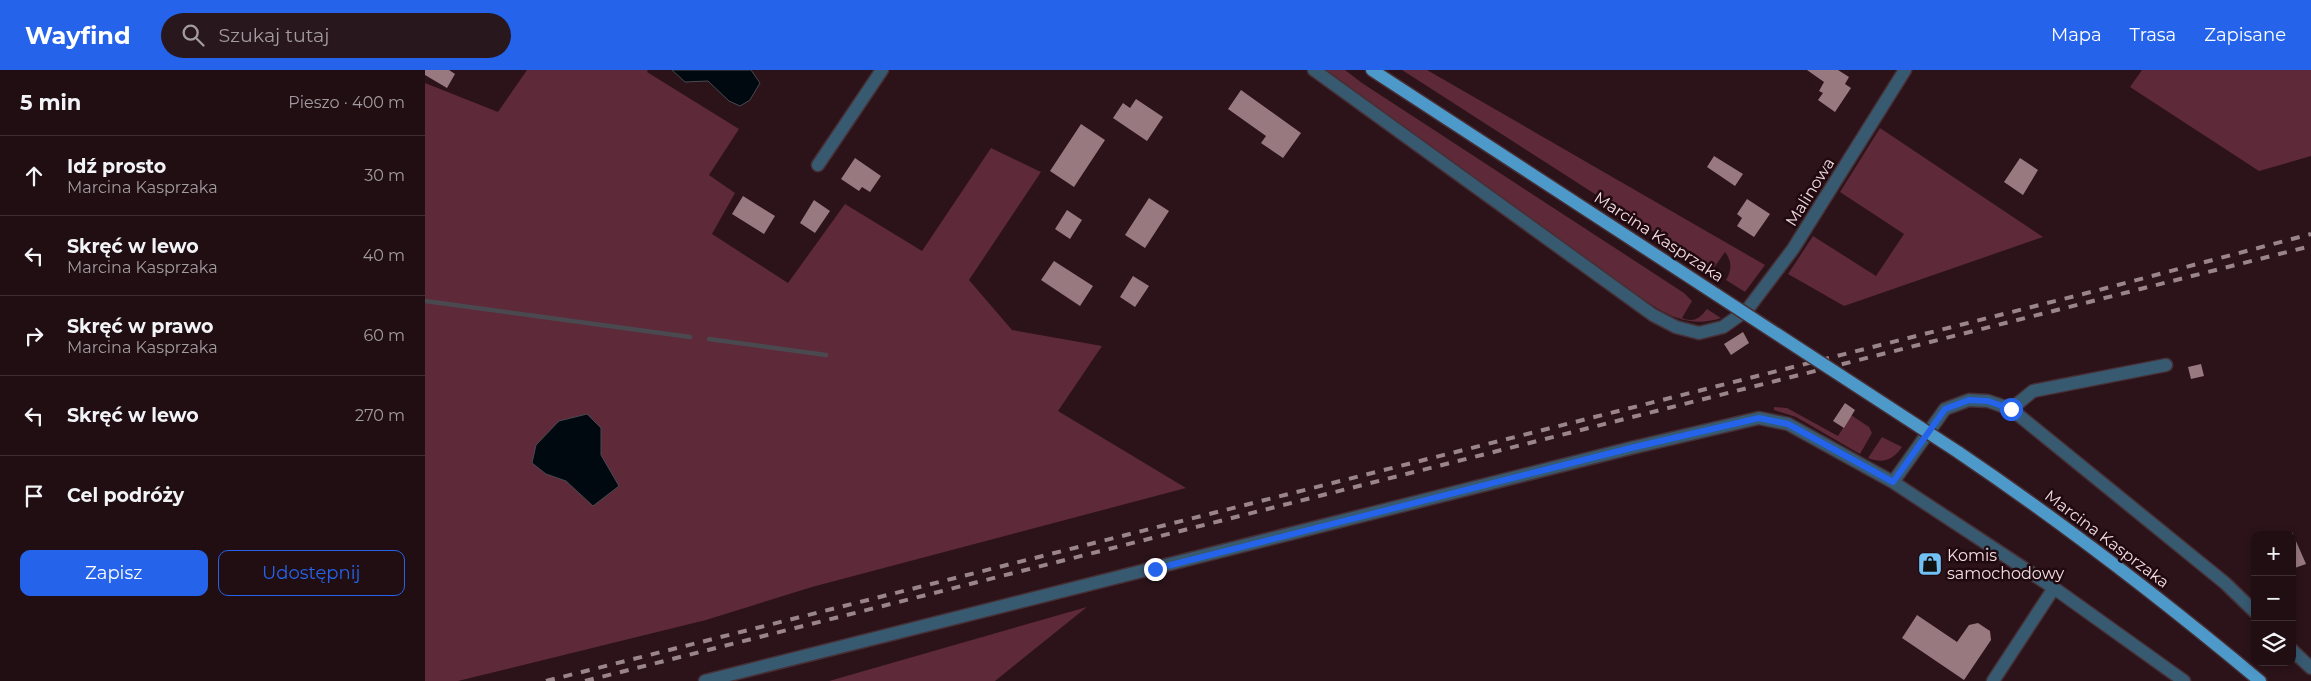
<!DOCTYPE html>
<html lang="pl">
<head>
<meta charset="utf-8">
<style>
  :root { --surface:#200e13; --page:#28171c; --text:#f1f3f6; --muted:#a29ca0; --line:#3d2e33; --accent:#2563eb }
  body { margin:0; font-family:Montserrat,sans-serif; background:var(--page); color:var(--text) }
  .controls { position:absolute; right:15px; bottom:15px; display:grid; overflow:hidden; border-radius:10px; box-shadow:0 2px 8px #0003 }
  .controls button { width:45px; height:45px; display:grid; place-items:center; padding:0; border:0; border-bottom:1px solid var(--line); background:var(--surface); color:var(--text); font:25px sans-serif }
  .stop { position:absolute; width:15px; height:15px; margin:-11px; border:4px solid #2563eb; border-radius:50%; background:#fff }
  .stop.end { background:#2563eb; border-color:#fff; box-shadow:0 1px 5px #0008 }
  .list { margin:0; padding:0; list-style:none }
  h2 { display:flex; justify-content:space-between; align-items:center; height:65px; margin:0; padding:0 20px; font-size:21px }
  h2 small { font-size:16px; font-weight:400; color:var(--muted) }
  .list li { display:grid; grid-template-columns:32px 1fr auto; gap:15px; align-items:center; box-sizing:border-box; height:80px; padding:0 20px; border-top:1px solid var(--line) }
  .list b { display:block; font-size:19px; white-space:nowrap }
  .list p { margin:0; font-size:16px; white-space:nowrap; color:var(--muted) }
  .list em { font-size:16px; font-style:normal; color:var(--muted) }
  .actions { display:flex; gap:10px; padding:15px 20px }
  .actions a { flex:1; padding:11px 0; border:1px solid var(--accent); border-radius:10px; text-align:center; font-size:18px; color:var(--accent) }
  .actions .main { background:var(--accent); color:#fff }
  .icon { flex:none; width:28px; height:28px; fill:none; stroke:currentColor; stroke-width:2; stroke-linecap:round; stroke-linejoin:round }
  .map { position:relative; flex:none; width:1886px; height:611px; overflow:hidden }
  header { display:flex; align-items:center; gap:30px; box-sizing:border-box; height:70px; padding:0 25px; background:var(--accent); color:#fff }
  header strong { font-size:24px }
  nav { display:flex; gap:28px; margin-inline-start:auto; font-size:18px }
  .search { width:350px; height:45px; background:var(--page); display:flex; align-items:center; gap:12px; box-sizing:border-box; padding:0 18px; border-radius:28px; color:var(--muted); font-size:19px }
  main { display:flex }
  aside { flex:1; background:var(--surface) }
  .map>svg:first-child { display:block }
  .green { fill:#5e2938 }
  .water { fill:#010910; stroke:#49494f }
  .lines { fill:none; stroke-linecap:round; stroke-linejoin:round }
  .stream { stroke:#49494f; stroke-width:4.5 }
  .building { fill:#997980 }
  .minor-casing { stroke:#472f35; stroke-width:15 }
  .major-casing { stroke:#472f35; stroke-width:15 }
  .minor { stroke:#375a71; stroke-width:12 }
  .major { stroke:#4c99ca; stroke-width:12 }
  .rail { stroke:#9a858a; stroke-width:4; stroke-dasharray:9 9; stroke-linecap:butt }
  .major-bridge-casing { stroke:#472f35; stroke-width:15; stroke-linecap:butt }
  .major-bridge { stroke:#4c99ca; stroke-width:12 }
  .route { stroke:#2563eb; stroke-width:6 }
  .labels { text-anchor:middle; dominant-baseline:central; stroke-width:5; stroke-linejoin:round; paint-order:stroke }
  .street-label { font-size:16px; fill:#f1dee2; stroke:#210910 }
  .poi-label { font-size:16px; fill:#f1dee2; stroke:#210910; text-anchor:start }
</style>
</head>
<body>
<header>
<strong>Wayfind</strong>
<div class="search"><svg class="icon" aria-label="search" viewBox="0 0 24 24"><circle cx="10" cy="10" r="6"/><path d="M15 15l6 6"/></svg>Szukaj tutaj</div>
<nav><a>Mapa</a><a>Trasa</a><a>Zapisane</a></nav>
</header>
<main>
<aside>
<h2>5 min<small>Pieszo · 400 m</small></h2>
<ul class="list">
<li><svg class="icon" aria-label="ahead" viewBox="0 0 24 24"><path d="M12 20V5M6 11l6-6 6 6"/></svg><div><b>Idź prosto</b><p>Marcina Kasprzaka</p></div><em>30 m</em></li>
<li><svg class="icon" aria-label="left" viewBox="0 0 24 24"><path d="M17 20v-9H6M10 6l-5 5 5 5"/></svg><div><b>Skręć w lewo</b><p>Marcina Kasprzaka</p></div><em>40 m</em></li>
<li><svg class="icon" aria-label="right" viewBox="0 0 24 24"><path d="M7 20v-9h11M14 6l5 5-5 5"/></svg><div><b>Skręć w prawo</b><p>Marcina Kasprzaka</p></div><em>60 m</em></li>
<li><svg class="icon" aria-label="left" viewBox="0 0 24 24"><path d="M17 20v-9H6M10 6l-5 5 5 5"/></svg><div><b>Skręć w lewo</b></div><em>270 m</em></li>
<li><svg class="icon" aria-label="arrive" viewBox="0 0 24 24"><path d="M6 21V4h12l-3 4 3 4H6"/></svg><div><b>Cel podróży</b></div></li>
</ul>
<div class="actions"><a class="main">Zapisz</a><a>Udostępnij</a></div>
</aside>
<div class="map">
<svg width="1886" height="611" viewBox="0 0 1886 611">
  <rect width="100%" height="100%" fill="#2b1319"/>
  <path class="green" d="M102,0H223L222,2L314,59L284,105L310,123L287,164L363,213L420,134L497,181L566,78L616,102L544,210L587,260L677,276L633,341L761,418L387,517L281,550L33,611H0V13L73,42Z
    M901,0H920L937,13L1259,223L1267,231L1257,248C1269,253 1275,248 1282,239L1296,248C1256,262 1226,234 1195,213Z
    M977,0H1002L1340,195L1320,222L1301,210C1307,200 1307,191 1300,182L1288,199L1282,196Z
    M1717,0H1886V86L1834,101L1705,17Z
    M1455,58L1618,167L1419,236L1363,204L1388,166L1451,206L1479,164L1415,122Z
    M1349,337L1362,338L1413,366L1426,345L1444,357L1447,363L1435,384L1371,347L1349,340Z
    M1457,367L1477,377C1468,390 1458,394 1443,388Z
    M662,537L570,611H404Z"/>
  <path class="water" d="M247,0H326L335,13L325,30L315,36L304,31L283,11L260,12Z
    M162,344L176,358V385L194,416L168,436L141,411L121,404L107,393L111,375L134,351Z"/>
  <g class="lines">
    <path class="stream" d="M0,231L265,267
      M284,269L401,285"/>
  </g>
  <path class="building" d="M0,0H24L30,4L22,18L0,5Z
    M1382,0H1413L1424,7L1420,14L1426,18L1410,42L1393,30L1398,23L1394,21L1399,12Z
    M816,20L876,63L858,88L836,73L841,66L803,39Z
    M711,29L738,47L722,71L688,48L698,33L705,38Z
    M656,54L680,70L649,117L625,101Z
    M1289,86L1318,104L1310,116L1282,97Z
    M430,88L456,106L445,122L437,117L434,121L416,109Z
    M1595,88L1613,100L1598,125L1579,112Z
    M318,126L350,146L339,164L307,144Z
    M724,128L744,141L720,178L700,165Z
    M1322,129L1345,144L1329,167L1312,156L1317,148L1312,144Z
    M389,130L405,141L390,163L375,153Z
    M642,140L657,150L645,169L630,159Z
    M629,191L668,216L655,236L616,210Z
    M708,206L724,216L710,237L695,227Z
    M1318,262L1324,273L1306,285L1299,274Z
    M1776,294L1779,306L1766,309L1763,297Z
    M1420,333L1430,340L1419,358L1408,351Z
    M1867,462L1881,494L1867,499Z
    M1492,545L1532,572L1544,555L1553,553L1565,561L1566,570L1539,610L1477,568Z"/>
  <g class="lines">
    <defs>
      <path id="minor" d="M889,0L1228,245L1251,257L1274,263L1298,257L1322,240L1368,179L1480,0
        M393,95L457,0
        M1586,339L1608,321L1741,295
        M1468,412L1520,339L1544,330L1563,331L1586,339L1800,513L1830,542
        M1867,580L1886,598
        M280,611L1206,378L1334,348L1363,354L1468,412L1629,518L1759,611
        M1568,611L1629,518"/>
      <path id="major" d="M947,0L1292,225
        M1533,382C1638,453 1738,530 1835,611"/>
    </defs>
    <use href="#minor" class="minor-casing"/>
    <use href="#major" class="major-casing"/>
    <use href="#minor" class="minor"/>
    <use href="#major" class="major"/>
    <path class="rail" d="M121,611L1670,221L1886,164
      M160,611L1886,176"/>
    <defs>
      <path id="major-bridge" d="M1292,225L1533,382"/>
    </defs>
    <use href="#major-bridge" class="major-bridge-casing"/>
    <use href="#major-bridge" class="major-bridge"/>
  </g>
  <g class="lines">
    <path class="route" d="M730,499L1206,378L1334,348L1363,354L1468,412L1520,339L1544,330L1563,331L1586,339"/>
  </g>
  <defs>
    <symbol id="shop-square" viewBox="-11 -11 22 22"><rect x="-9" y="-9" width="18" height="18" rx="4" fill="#71c1f5" stroke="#210910"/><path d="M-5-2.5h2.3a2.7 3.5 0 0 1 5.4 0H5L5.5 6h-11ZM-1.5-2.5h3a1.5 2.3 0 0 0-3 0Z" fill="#111"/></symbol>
  </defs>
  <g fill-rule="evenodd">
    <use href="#shop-square" x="1491" y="480" width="28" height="28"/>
  </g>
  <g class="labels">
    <g class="street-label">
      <text transform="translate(1385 122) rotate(-58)">Malinowa</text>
      <text transform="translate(1234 167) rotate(33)">Marcina Kasprzaka</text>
      <text transform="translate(1682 469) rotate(37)">Marcina Kasprzaka</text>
    </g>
    <g class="poi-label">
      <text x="1522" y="485">Komis<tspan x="1522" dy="18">samochodowy</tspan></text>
    </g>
  </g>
</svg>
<div class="controls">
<button>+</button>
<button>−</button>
<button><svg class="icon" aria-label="layers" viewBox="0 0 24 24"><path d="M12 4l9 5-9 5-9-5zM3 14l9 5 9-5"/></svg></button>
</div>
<div class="stop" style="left:1586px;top:339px"></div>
<div class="stop end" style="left:730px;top:499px"></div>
</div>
</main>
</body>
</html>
